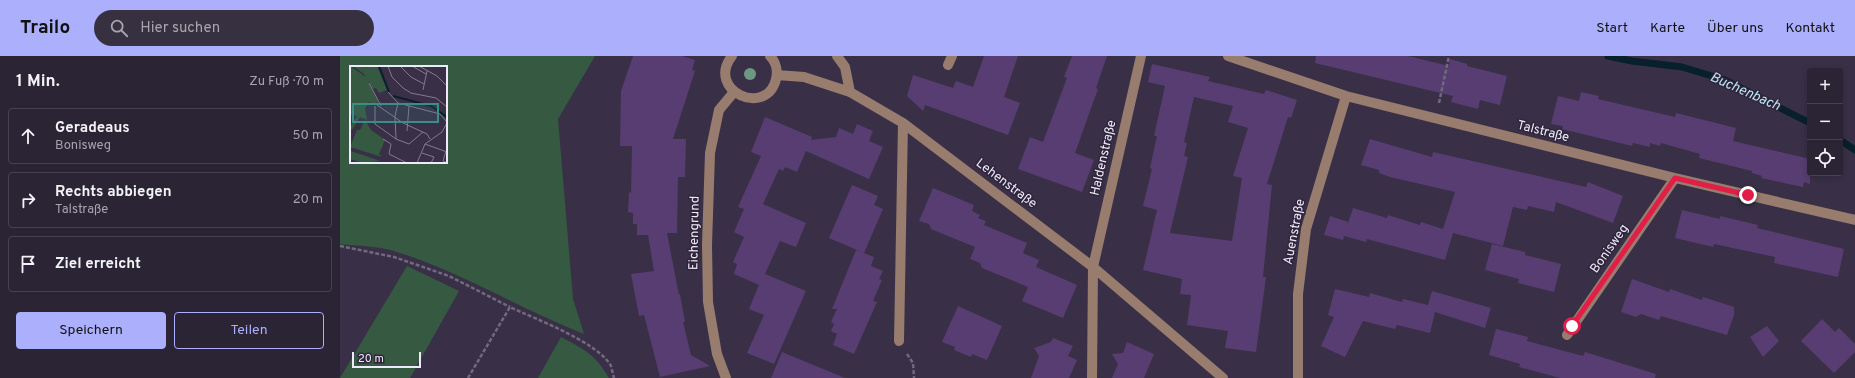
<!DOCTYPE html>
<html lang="de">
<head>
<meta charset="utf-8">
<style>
  :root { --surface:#2b2435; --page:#373041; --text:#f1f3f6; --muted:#a6a4ad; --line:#474150; --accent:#acaffb }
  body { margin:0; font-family:Overpass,sans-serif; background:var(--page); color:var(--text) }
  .controls { position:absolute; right:12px; top:12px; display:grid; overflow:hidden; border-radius:4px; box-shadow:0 2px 6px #0003 }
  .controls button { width:36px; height:36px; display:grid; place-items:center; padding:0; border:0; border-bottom:1px solid var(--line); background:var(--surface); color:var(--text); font:20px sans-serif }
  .scale { position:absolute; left:12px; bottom:10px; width:69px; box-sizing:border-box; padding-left:4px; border:2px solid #efeaf9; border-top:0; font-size:11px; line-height:14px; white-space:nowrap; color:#efeaf9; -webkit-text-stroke:3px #2f263c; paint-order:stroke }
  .stop { position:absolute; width:12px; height:12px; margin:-9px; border:3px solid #e11d48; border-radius:50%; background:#fff }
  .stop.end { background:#e11d48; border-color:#fff; box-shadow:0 1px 4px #0008 }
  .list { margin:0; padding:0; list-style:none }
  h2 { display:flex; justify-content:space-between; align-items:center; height:52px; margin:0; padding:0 16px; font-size:17px }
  h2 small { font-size:13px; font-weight:400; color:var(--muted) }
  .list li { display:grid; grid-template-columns:26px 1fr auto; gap:12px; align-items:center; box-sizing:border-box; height:56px; margin:0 8px 8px; padding:0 8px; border:1px solid var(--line); border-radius:4px }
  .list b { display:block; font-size:15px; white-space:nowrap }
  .list p { margin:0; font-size:13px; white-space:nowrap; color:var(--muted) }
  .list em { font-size:13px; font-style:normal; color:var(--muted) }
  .actions { display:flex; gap:8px; padding:12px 16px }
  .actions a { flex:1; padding:9px 0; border:1px solid var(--accent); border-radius:4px; text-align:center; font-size:14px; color:var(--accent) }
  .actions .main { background:var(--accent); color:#111 }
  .icon { flex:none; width:22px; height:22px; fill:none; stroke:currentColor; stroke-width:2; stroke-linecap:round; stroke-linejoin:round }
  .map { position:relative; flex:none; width:1515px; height:322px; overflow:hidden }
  header { display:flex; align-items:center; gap:24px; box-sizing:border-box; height:56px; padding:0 20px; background:var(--accent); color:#111 }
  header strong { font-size:19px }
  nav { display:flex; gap:22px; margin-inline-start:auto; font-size:14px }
  .search { width:280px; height:36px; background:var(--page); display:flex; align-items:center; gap:10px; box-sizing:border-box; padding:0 14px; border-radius:22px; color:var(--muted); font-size:15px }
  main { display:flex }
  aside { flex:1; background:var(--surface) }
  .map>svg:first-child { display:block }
  .green { fill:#355a41; fill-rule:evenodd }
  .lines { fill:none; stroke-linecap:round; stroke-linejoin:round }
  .stream { stroke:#07202a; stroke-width:7 }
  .building { fill:#573d71; fill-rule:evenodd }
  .path { stroke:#716a7e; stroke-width:2.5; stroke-dasharray:4 2; stroke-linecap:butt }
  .minor { stroke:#987c6e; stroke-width:10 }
  .tree { fill:#6c9882 }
  .route { stroke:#e11d48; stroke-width:5 }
  .labels { text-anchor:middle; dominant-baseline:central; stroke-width:3; stroke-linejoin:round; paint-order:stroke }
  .street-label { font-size:13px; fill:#efeaf9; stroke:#2f263c }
  .water-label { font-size:14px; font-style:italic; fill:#bce4f5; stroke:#2f263c }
  .inset-river { fill:none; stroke:#07202a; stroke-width:2 }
  .inset-road { fill:none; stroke:#827a8e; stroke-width:1 }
  .view { fill:#3c8d8a; fill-opacity:0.15; stroke:#3c8d8a; stroke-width:2 }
  .inset-edge { fill:none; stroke:#efeaf9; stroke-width:2 }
</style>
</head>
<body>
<header>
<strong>Trailo</strong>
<div class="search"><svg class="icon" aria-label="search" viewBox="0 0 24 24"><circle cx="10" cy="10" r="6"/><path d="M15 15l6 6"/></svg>Hier suchen</div>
<nav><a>Start</a><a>Karte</a><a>Über uns</a><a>Kontakt</a></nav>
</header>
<main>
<aside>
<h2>1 Min.<small>Zu Fuß · 70 m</small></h2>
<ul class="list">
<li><svg class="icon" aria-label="ahead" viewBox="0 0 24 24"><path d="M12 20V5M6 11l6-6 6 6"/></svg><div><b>Geradeaus</b><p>Bonisweg</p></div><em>50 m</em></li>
<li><svg class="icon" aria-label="right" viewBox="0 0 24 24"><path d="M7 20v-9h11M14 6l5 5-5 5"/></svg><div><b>Rechts abbiegen</b><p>Talstraße</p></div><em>20 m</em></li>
<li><svg class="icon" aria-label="arrive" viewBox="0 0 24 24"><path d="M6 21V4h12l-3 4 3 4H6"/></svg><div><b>Ziel erreicht</b></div></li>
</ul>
<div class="actions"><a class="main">Speichern</a><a>Teilen</a></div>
</aside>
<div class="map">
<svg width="1515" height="322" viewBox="0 0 1515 322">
  <rect width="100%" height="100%" fill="#393047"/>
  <path class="green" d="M0,0H255L218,63L233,243L244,278C180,253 120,215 54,195C37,190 18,190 0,188ZM11,11H106V106H11Z
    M67,210L119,235L70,322H0Z
    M221,281C245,294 255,298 269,322H198Z"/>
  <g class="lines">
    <path class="stream" d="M1268,0L1292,5L1342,11L1385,24L1470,67
      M1500,84L1515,94"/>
  </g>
  <path class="building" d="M293,0H342L355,4L352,14L355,15L333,83H346L345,121H338L337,177H327L339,239L340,238L345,266H343L351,299L370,310L320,321L304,259L299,260L291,218L314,215L308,179H297V168H293V157L288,156L289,136L291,137L292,90H280L281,35Z
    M644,0H678L664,41L680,47L668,79L585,49L583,55L567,40L573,19L613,32L616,25L633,31Z
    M732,0H767L756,32L758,33L735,97L754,104L742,136L678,113L690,81L703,86L727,22L724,21Z
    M976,0H1068L1109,10L1110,3L1127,8V10L1167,20L1160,49L1140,44L1138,53L1111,46L1113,40L975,7Z
    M812,8L870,21L868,25L924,38L926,34L957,44L951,62L948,61L927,128L932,129L923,221H926L916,296L885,292L888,275L847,269L851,239L840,238L842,223L803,214L817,154L803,150L812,113L810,112L817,80H814L825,30L808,26ZM854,41L893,50L888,66L908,72L893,120L902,122L892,185L830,177L848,101L844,100L847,87L844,86Z
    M1241,36L1259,40L1258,43L1335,61L1336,57L1396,72L1393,85L1470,103V128L1464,126L1463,131L1421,122L1422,120L1412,117V115L1359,102L1360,98L1321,87L1320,90L1310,87V91L1293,87L1292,90L1222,73L1223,70L1211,68L1218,40L1239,45Z
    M425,61L472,81L471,84L496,81L499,72L513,78L517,68L533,75L529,85L543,91L529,123L466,95L457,116L445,111L443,115L439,113L423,148L466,167L456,191L440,185L425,218L466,235L434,308L407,297L424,259L409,253L419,229L394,218L397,208L393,206L404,181L394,176L404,153L398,151L421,100L411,96Z
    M1030,83L1092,101L1093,96L1246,131L1248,126L1283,140L1273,167L1216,146L1214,156L1188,150L1187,154L1173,151L1163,190L1113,177L1105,204L1027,183L1026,186L1004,180L1003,184L984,179L990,160L1008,166L1006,173L1013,152L1047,162L1048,159L1080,169L1081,166L1103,173L1115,136L1050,121L1039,117V114L1021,109Z
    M512,129L538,140L534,149L543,153L524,197L489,182Z
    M593,132L634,149L632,155L640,159L638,162L646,165L644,169L687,187L683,197L699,204L696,211L737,229L723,262L682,245L688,231L642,212L640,207L630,203L635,191L591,173L589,168L579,165Z
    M1342,154L1380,163V160L1418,169L1417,172L1504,193L1498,221L1434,207L1435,201L1374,188L1373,191L1335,182Z
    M1152,188L1185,196V199L1221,208L1214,236L1178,227L1179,223L1145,214Z
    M516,194L534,201L531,210L543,215L539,223L542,224L533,245L537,246L514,298L493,289L497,278L491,275L494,268L491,266L497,253H492Z
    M1292,223L1329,236L1330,233L1362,244L1363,241L1394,251V259L1387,279L1321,260L1319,264L1301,258L1296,261L1281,256Z
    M995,233L1029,241L1030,237L1062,246L1063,243L1088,249L1092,235L1151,252L1145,272L1095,256L1090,277L1057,269L1055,273L1023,265L1005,301L981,290L994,261L988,259Z
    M618,250L662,270L647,304L632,298L631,301L614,294L615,291L602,286Z
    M1482,263L1495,276L1499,272L1515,288V296L1494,317L1461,285Z
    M1427,270L1439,285L1423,301L1410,281Z
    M1156,273L1188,281L1187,285L1243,300L1245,296L1316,318L1315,322H1220L1179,311L1180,308L1149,299Z
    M713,282L733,290L728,300L737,304L729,322H691L699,300L694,292L711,286Z
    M787,286L814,298L804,322H772L778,308L772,298L783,297Z
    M442,296L505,322H431Z"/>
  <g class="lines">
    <path class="path" d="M1099,47L1109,0
      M0,190L54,201L109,220L170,251
      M567,298L573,307L574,322
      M128,322L170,251C195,263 258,286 271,310C272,314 273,318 274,322"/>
    <path class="minor" d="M392,0C365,35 427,62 436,23C438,15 436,6 430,0
      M497,0L505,11L510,36
      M888,0L1006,40L1335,122L1515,164
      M608,9L612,0
      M437,19L464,21L510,36L563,67L753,211L883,322
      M1227,279L1335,122
      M559,285L563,67
      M386,322L377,298L368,246L367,189L370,97L379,54L394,36
      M752,322L753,211L801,0
      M958,322V238L966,173L1006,40"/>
  </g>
  <circle class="tree" cx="410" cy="18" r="6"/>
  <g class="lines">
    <path class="route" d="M1232,270L1335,122L1408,139"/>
  </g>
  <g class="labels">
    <g class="street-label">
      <text transform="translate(1203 76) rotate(14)">Talstraße</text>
      <text transform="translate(764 102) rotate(-77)">Haldenstraße</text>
      <text transform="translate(666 128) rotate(37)">Lehenstraße</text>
      <text transform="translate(955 176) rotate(-79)">Auenstraße</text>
      <text transform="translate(355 177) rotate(-89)">Eichengrund</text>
      <text transform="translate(1270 193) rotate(-55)">Bonisweg</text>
    </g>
    <g class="water-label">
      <text transform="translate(1405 36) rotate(24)">Buchenbach</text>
    </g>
  </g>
  <g transform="translate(10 10)">
    <rect width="97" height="97" fill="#393047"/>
    <path d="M0,0L16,11L28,36L24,38L19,36L15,42L17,54L7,50L10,51L2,64L0,61L7,50L0,49ZM3,0H27L37,24L29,27L26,22L23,23L14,8ZM15,54L21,64L35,74L29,88L32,91L0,81L7,64H10ZM0,85L13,89L30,95L12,97L0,93Z" fill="#355a41"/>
    <path class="inset-river" d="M29,0L39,26M43,30L81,40L97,51"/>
    <path class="inset-road" d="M38,0L42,11L53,22L61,27L86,32L97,41M50,0L61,11L74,18M62,0L76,8M69,0L87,10L97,20M19,17L31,40M73,24L77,5M38,26L48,37L90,48L97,56M27,39L53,57L77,68L80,73M25,40V58L46,73L59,78L73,66M57,65L59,40M33,73L41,78L39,88L57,97M46,73L45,50L48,37M75,78L97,86M96,85L93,95L97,97M72,87L84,91L81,97M67,97L75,78L92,66L97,57"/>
    <path class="view" d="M3,38H88V56H3Z"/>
    <rect width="97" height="97" class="inset-edge"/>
  </g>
</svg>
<div class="controls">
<button>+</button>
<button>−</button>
<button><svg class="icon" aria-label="locate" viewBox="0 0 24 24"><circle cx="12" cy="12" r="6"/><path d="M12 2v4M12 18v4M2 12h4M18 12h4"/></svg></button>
</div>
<div class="scale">20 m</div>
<div class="stop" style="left:1232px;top:270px"></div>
<div class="stop end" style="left:1408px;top:139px"></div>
</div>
</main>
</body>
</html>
